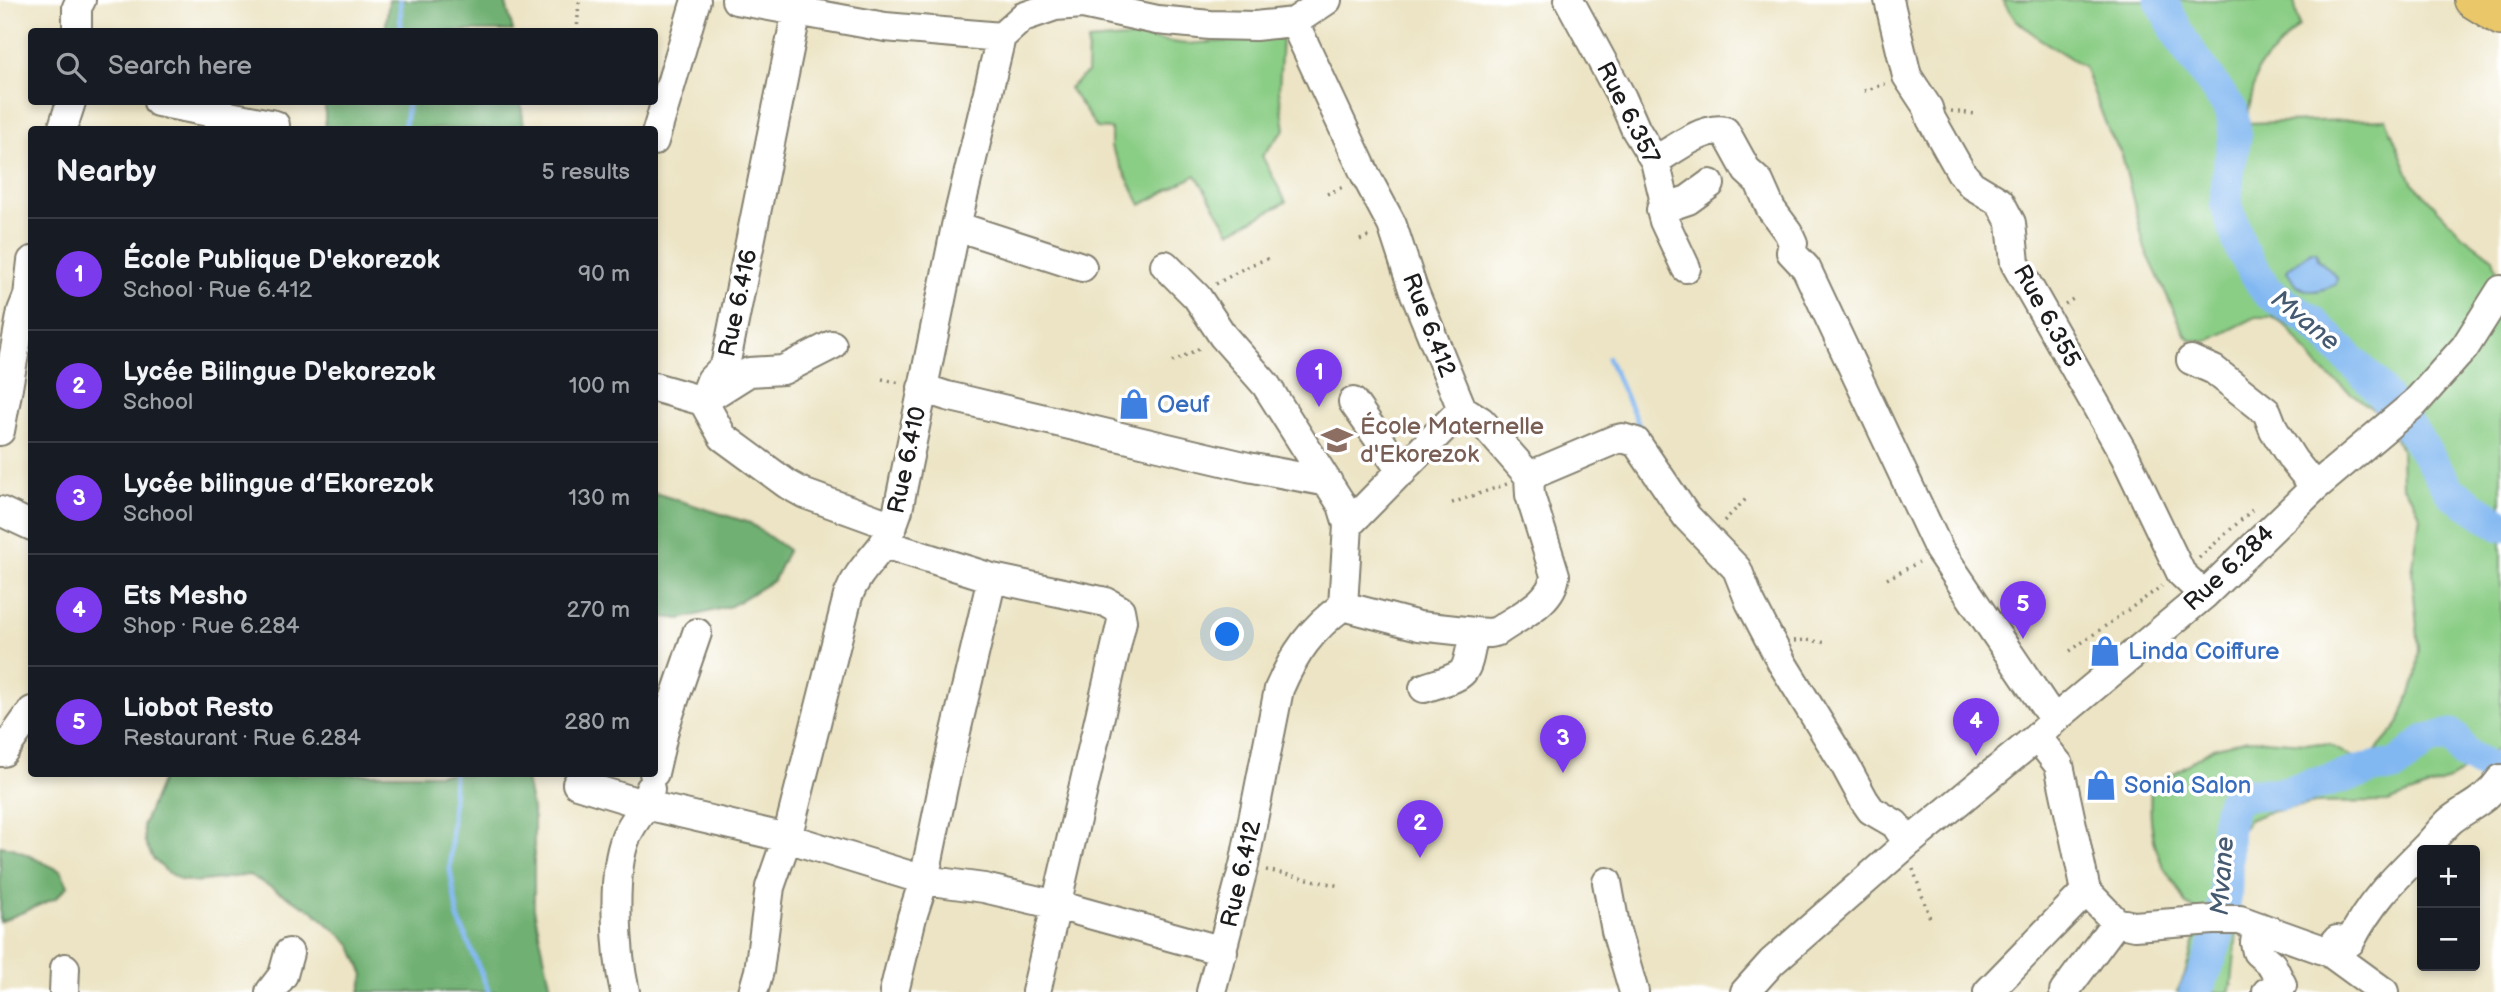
<!DOCTYPE html>
<html lang="en">
<head>
<meta charset="utf-8">
<style>
  :root { --surface:#171b24; --page:#242831; --text:#f1f3f6; --muted:#9ea1a6; --line:#363941; --accent:#7c3aed }
  body { margin:0; font-family:"Balsamiq Sans",sans-serif; background:var(--page); color:var(--text) }
  .controls { position:absolute; right:21px; bottom:21px; display:grid; overflow:hidden; border-radius:7px; box-shadow:0 4px 10px #0003 }
  .controls button { width:63px; height:63px; display:grid; place-items:center; padding:0; border:0; border-bottom:2px solid var(--line); background:var(--surface); color:var(--text); font:35px sans-serif }
  .you { position:absolute; left:1228px; top:635px; width:24px; height:24px; margin:-18px; border:5px solid #fff; border-radius:50%; background:#1a73e8; box-shadow:0 0 0 10px #1a73e833 }
  .badge { display:grid; place-items:center; width:46px; height:46px; border-radius:50%; background:var(--accent); color:#fff; font-size:23px; font-weight:700 }
  .pin { position:absolute; translate:-50% -58px; filter:drop-shadow(0 2px 4px #0008) }
  .pin::after { content:''; position:absolute; top:37px; width:24px; height:21px; background:inherit; clip-path:polygon(0 0,100% 0,50% 100%) }
  .list { margin:0; padding:0; list-style:none }
  h2 { display:flex; justify-content:space-between; align-items:center; height:91px; margin:0; padding:0 28px; font-size:30px }
  h2 small { font-size:23px; font-weight:400; color:var(--muted) }
  .list li { display:grid; grid-template-columns:46px 1fr auto; gap:21px; align-items:center; box-sizing:border-box; height:112px; padding:0 28px; border-top:2px solid var(--line) }
  .list b { display:block; font-size:26px; white-space:nowrap }
  .list p { margin:0; font-size:23px; white-space:nowrap; color:var(--muted) }
  .list em { font-size:23px; font-style:normal; color:var(--muted) }
  .icon { flex:none; width:38px; height:38px; fill:none; stroke:currentColor; stroke-width:2; stroke-linecap:round; stroke-linejoin:round }
  .map { position:relative; flex:none; width:2501px; height:992px; overflow:hidden }
  .search { position:absolute; background:var(--surface); box-shadow:0 4px 10px #0003; left:28px; top:28px; width:630px; height:77px; display:flex; align-items:center; gap:18px; box-sizing:border-box; padding:0 24px; border-radius:7px; color:var(--muted); font-size:26px }
  .panel { position:absolute; background:var(--surface); box-shadow:0 4px 10px #0003; left:28px; top:126px; width:630px; height:651px; border-radius:7px }
  .map>svg:first-child { display:block }
  .green { fill:#8acd85; stroke:#537450; stroke-width:2 }
  .forest { fill:#6fb072; stroke:#466647; stroke-width:2 }
  .water { fill:#82b8f1; stroke:#4f6a86; stroke-width:2 }
  .lines { fill:none; stroke-linecap:round; stroke-linejoin:round }
  .stream { stroke:#82b8f1; stroke-width:5 }
  .river { stroke:#82b8f1; stroke-width:33 }
  .minor-casing { stroke:#848070; stroke-width:32 }
  .major-casing { stroke:#848070; stroke-width:38 }
  .path { stroke:#848070; stroke-width:3.5; stroke-dasharray:2 5; stroke-linecap:butt }
  .minor { stroke:#fff; stroke-width:28 }
  .major { stroke:#eac769; stroke-width:35 }
  .labels { text-anchor:middle; dominant-baseline:central; stroke-width:7; stroke-linejoin:round; paint-order:stroke }
  .street-label { font-size:24px; fill:#1c1c1c; stroke:#fff }
  .shop-label { font-size:24px; fill:#366cbe; stroke:#fff; text-anchor:start }
  .education-label { font-size:24px; fill:#785e54; stroke:#fff; text-anchor:start }
  .water-label { font-size:26px; font-style:italic; fill:#455a71; stroke:#fff }
</style>
</head>
<body>
<div class="map">
<svg width="2501" height="992" viewBox="0 0 2501 992">
  <rect width="100%" height="100%" fill="#fff"/>
  <filter id="ink" filterUnits="userSpaceOnUse"><feTurbulence type="fractalNoise" baseFrequency=".0143" numOctaves="2"/><feDisplacementMap in="SourceGraphic" scale="14" xChannelSelector="R" yChannelSelector="G"/><feConvolveMatrix kernelMatrix="1 2 1 2 8 2 1 2 1" color-interpolation-filters="sRGB"/></filter>
  <filter id="wash" filterUnits="userSpaceOnUse"><feTurbulence type="fractalNoise" baseFrequency=".00686" numOctaves="4" result="noise"/><feDisplacementMap in="SourceGraphic" scale="28" xChannelSelector="R" yChannelSelector="G"/><feGaussianBlur stdDeviation="1.57" result="paint"/><feColorMatrix in="noise" values="0 0 0 0 0 0 0 0 0 0 0 0 0 0 0 0 0 1.4 0 .05"/><feComposite in="paint" operator="in"/></filter>
  <g filter="url(#wash)">
    <rect width="100%" height="100%" fill="#ece4c4"/>
    <path class="green" d="M2002,0H2294L2299,26L2258,68L2246,123L2386,119L2412,182L2462,235L2493,258L2501,288V747L2451,779L2388,802L2315,803L2265,813L2249,820L2239,833L2233,848L2237,932L2232,983L2229,992H2177L2185,974L2203,913L2186,905C2180,888 2171,880 2163,866C2151,841 2149,815 2151,788L2213,748L2248,739L2320,744L2330,745L2353,758H2370L2399,724L2416,676L2419,649L2412,573L2420,516L2413,499L2402,486L2401,450L2384,418L2321,370L2287,327L2272,317H2256L2208,341L2191,340L2185,334L2145,249L2122,155L2109,132L2084,67L2037,37L2015,19Z
      M1138,37L1186,44L1282,37L1279,90L1285,129L1262,156L1286,202L1230,232L1196,175L1141,205L1111,147V129L1097,128L1069,88L1087,73L1088,41Z"/>
    <path class="forest" d="M389,0H505L513,31H385Z
      M325,102H521L524,129H325Z
      M655,493L750,523L788,550L774,580L731,606L681,619L655,616Z
      M164,774H525L534,819V909L552,992H360L364,975L351,944L313,911L249,875L197,882L180,880L166,871L153,859L145,842L143,825Z
      M0,846L13,848L61,871L68,886L56,898L0,922Z"/>
    <path class="water" d="M2311,251L2317,252L2318,259L2337,277L2336,284C2314,295 2300,295 2287,271L2289,268Z"/>
    <g class="lines">
      <path class="stream" d="M400,0L401,32
        M404,130L408,102
        M1608,358L1643,434
        M454,774L450,869L458,918L489,992"/>
      <path class="river" d="M2161,0L2184,44L2232,111L2235,138L2228,172L2226,203L2241,249L2267,292L2309,319L2373,382L2416,437L2451,492L2501,525
        M2195,992C2210,963 2221,931 2225,898C2229,866 2221,831 2233,801L2248,794H2280L2378,767L2395,766L2427,740L2452,735L2466,755L2497,773L2501,772"/>
    </g>
  </g>
  <g filter="url(#ink)">
    <g class="lines">
      <defs>
        <path id="minor" d="M736,0L885,27L1001,37L1023,17L1055,6L1083,4L1157,20L1210,25L1255,26L1294,22L1327,0
          M1569,0L1622,98L1636,130L1655,161L1664,198L1661,210L1664,221L1686,268
          M1889,0L1907,76L1928,108L1931,119L1961,172L1972,185L2000,202L2011,223L2015,263L2125,456L2181,573L2204,595
          M797,10L725,366L711,380L703,401L723,437L787,484L805,494L893,526
          M77,32V7L81,0
          M158,102L275,125
          M62,130L71,102
          M654,141L696,0
          M1655,161C1673,150 1704,126 1725,131L1747,171L1759,182L1771,209L1788,232L1793,243L1791,252L1806,268L1939,550L2054,720
          M1664,198L1673,205L1688,200L1710,184
          M956,226L1082,267
          M1165,265L1197,297L1223,336L1266,385L1342,505L1348,525
          M2191,360L2214,370L2267,412L2274,430L2293,460L2315,487
          M654,387L703,401L749,372L783,370L832,345
          M922,388L947,396L1248,467L1328,482
          M1353,402L1402,472
          M1462,409L1481,421L1529,476L1614,440L1622,438L1636,442L1687,517L1737,569L1750,602L1782,663L1845,765L1864,800L1871,810L1895,824L1908,843
          M0,431L22,311L28,296L32,261
          M0,511L32,526
          M884,544L992,578L1106,602L1120,610L1122,621L1036,992
          M1343,606L1419,626L1474,632
          M1424,688C1469,673 1465,679 1474,632L1490,633L1498,631C1519,616 1553,602 1555,575L1530,495L1529,476
          M2037,737L2059,765L2086,891L2116,922L2134,926L2213,920H2240L2329,952L2384,992
          M0,752H3L32,711
          M654,773L665,726L697,633
          M577,784L646,805L650,789
          M1607,882L1616,931L1634,992
          M2260,927L2257,930L2255,943L2257,952L2272,965L2282,985L2267,992
          M2329,952L2337,940L2350,942C2370,902 2394,879 2425,848C2434,839 2441,829 2451,820C2471,805 2486,801 2501,779
          M64,992L65,968
          M270,992L283,975L289,953
          M625,992C616,953 611,874 626,837C631,825 639,815 646,805L787,838L924,880L984,888L1057,905L1223,951
          M753,992L759,971L770,887L787,838L848,596C856,575 869,563 882,546C890,535 894,522 898,510L956,226L1001,37
          M894,992L912,917L924,880L943,787L992,578
          M1211,992L1244,865L1279,689C1294,654 1312,628 1343,606L1348,525L1462,409L1413,289L1392,225L1366,176L1294,22
          M1745,992L1772,962L1908,843L2037,737L2054,720L2204,595L2315,487L2415,403L2465,347L2501,290
          M1988,992L2086,891
          M2064,992L2116,922"/>
        <path id="major" d="M2472,0L2501,18"/>
      </defs>
      <use href="#minor" class="minor-casing"/>
      <use href="#major" class="major-casing"/>
      <path class="path" d="M577,32L579,0
        M1864,91L1885,84
        M1951,111L1975,114
        M1327,194L1345,186
        M1360,240L1371,235
        M1216,284L1250,265L1270,258
        M2065,304L2073,299
        M1172,362L1202,347
        M882,379L900,383
        M1452,503L1507,484
        M1724,521L1746,499
        M2199,558L2252,510
        M1887,579L1919,562
        M1794,641L1807,640L1828,643
        M2070,651L2162,586
        M1913,869L1931,921
        M1266,870L1340,886"/>
      <use href="#minor" class="minor"/>
      <use href="#major" class="major"/>
    </g>
  </g>
  <defs>
    <symbol id="shop-bare" viewBox="-9 -9 18 18"><path d="M-5-2.5h2.3a2.7 3.5 0 0 1 5.4 0H5L5.5 6h-11ZM-1.5-2.5h3a1.5 2.3 0 0 0-3 0Z" fill="#3f7fe0" stroke="#fff" stroke-width="2.5" paint-order="stroke"/></symbol>
    <symbol id="school-bare" viewBox="-9 -9 18 18"><path d="M0-5L7-2L0 1L-7-2ZM-4 1L0 2.5L4 1V4Q0 6-4 4Z" fill="#8d6e63" stroke="#fff" stroke-width="2.5" paint-order="stroke"/></symbol>
  </defs>
  <g fill-rule="evenodd">
    <use href="#shop-bare" x="1112" y="382" width="44" height="44"/>
    <use href="#school-bare" x="1315" y="418" width="44" height="44"/>
    <use href="#shop-bare" x="2083" y="629" width="44" height="44"/>
    <use href="#shop-bare" x="2079" y="763" width="44" height="44"/>
  </g>
  <g class="labels">
    <g class="street-label">
      <text transform="translate(1628 113) rotate(63)">Rue 6.357</text>
      <text transform="translate(738 303) rotate(-78)">Rue 6.416</text>
      <text transform="translate(2047 316) rotate(61)">Rue 6.355</text>
      <text transform="translate(1429 325) rotate(69)">Rue 6.412</text>
      <text transform="translate(907 460) rotate(-78)">Rue 6.410</text>
      <text transform="translate(2229 568) rotate(-43)">Rue 6.284</text>
      <text transform="translate(1241 874) rotate(-77)">Rue 6.412</text>
    </g>
    <g class="shop-label">
      <text x="1157" y="404">Oeuf</text>
      <text x="2128" y="651">Linda Coiffure</text>
      <text x="2124" y="785">Sonia Salon</text>
    </g>
    <g class="education-label">
      <text x="1360" y="426">École Maternelle<tspan x="1360" dy="28">d'Ekorezok</tspan></text>
    </g>
    <g class="water-label">
      <text transform="translate(2305 321) rotate(39)">Mvane</text>
      <text transform="translate(2223 876) rotate(-86)">Mvane</text>
    </g>
  </g>
</svg>
<div class="controls">
<button>+</button>
<button>−</button>
</div>
<div class="you"></div>
<div class="pin badge" style="left:1319px;top:407px">1</div>
<div class="pin badge" style="left:1420px;top:858px">2</div>
<div class="pin badge" style="left:1563px;top:773px">3</div>
<div class="pin badge" style="left:1976px;top:756px">4</div>
<div class="pin badge" style="left:2023px;top:639px">5</div>
<div class="search"><svg class="icon" aria-label="search" viewBox="0 0 24 24"><circle cx="10" cy="10" r="6"/><path d="M15 15l6 6"/></svg>Search here</div>
<section class="panel">
<h2>Nearby<small>5 results</small></h2>
<ul class="list">
<li><span class="badge">1</span><div><b>École Publique D'ekorezok</b><p>School · Rue 6.412</p></div><em>90 m</em></li>
<li><span class="badge">2</span><div><b>Lycée Bilingue D'ekorezok</b><p>School</p></div><em>100 m</em></li>
<li><span class="badge">3</span><div><b>Lycée bilingue d’Ekorezok</b><p>School</p></div><em>130 m</em></li>
<li><span class="badge">4</span><div><b>Ets Mesho</b><p>Shop · Rue 6.284</p></div><em>270 m</em></li>
<li><span class="badge">5</span><div><b>Liobot Resto</b><p>Restaurant · Rue 6.284</p></div><em>280 m</em></li>
</ul>
</section>
</div>
</body>
</html>
